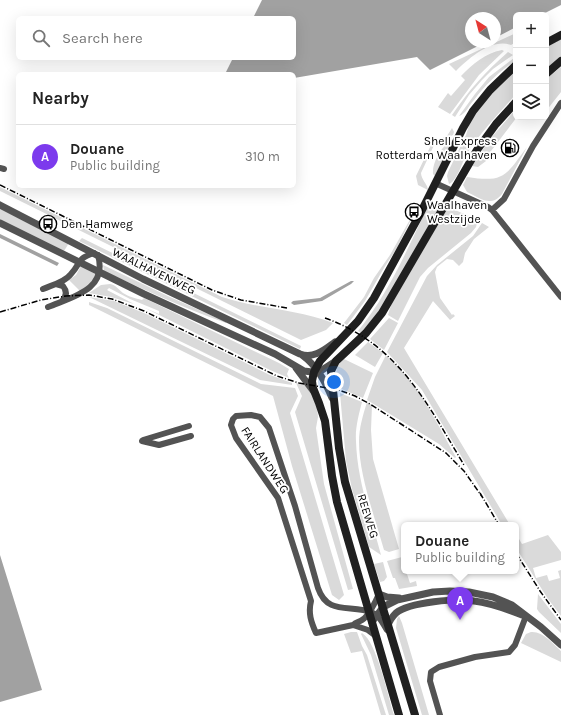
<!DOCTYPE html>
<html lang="en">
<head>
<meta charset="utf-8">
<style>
  :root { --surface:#fff; --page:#f2f2f2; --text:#222; --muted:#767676; --line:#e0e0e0; --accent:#7c3aed }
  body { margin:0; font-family:Karla,sans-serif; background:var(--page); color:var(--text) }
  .controls { position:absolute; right:12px; top:12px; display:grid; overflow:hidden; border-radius:6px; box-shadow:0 4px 16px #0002 }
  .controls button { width:36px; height:36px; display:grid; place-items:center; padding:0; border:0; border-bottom:1px solid var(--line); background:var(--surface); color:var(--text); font:20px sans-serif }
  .compass { position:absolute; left:465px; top:12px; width:36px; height:36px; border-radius:50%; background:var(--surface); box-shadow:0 4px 16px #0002; rotate:324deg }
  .you { position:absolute; left:334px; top:382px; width:14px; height:14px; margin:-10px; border:3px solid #fff; border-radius:50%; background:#1a73e8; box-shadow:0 0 0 6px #1a73e833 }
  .badge { display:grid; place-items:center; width:26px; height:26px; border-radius:50%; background:var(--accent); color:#fff; font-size:13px; font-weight:700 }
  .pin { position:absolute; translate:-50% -33px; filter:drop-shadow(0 1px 2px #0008) }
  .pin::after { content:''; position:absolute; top:21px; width:14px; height:12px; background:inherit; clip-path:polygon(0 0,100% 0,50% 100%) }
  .popup { position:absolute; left:401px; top:522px; width:118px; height:52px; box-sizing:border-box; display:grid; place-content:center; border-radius:6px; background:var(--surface); filter:drop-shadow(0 1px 3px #0005); font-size:13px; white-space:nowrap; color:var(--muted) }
  .popup b { font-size:15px; color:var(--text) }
  .popup::after { content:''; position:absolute; left:50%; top:100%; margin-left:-8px; border:8px solid transparent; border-top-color:var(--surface) }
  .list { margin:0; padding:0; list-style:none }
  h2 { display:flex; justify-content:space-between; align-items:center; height:52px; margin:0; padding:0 16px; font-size:17px }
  h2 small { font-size:13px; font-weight:400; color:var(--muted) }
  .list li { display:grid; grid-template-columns:26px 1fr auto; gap:12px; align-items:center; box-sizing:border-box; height:64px; padding:0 16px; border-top:1px solid var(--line) }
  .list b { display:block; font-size:15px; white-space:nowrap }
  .list p { margin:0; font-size:13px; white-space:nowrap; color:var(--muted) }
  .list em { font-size:13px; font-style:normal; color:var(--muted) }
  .icon { flex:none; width:22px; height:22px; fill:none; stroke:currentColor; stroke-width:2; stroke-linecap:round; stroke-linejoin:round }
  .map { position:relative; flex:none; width:561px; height:715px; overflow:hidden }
  .search { position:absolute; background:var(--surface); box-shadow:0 4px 16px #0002; left:16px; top:16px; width:280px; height:44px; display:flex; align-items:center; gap:10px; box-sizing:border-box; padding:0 14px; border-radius:6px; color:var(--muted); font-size:15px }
  .panel { position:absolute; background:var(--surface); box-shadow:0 4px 16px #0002; left:16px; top:72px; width:280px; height:116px; border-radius:6px }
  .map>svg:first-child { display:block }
  .green { fill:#dadada }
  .water { fill:#a1a1a1 }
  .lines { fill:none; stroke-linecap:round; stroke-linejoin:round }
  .minor { stroke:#535353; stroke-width:6 }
  .tertiary { stroke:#535353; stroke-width:7 }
  .secondary { stroke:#202020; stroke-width:8 }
  .rail { stroke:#000; stroke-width:1.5; stroke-dasharray:6 2 1 2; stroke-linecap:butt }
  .labels { text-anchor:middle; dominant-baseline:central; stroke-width:3.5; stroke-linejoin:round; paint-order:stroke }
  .poi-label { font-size:12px; fill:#000; stroke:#fff; text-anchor:start }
  .street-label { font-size:12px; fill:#000; stroke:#fff }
</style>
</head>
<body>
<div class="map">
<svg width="561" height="715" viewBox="0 0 561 715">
  <rect width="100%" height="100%" fill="#fff"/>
  <path class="green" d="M516,33V42L511,45C492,38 469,58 456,71L449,64Z
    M561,39V57L546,69V47Z
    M502,50L504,51L479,75L450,114L438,107L448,93L451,96L465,80L461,76C473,64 485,53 502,50Z
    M508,52L513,55L493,69L482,80L469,95L455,117L452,115C469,90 485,72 508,52Z
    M514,58L516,60C499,72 487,83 474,100C469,105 466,114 459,116L475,94L489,77Z
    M561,67V92L546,111V79Z
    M516,69V94C499,113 480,133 466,155C462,163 457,181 449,184L447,176L448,172L466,135L471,119L485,100Z
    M516,109L517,117L488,155L486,161L478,167L472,166L490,139Z
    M452,128L454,132L453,135L435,143L421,173C421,179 428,185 428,190L418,185L416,176L432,143L447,136Z
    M448,143L451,144L435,176L433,174C432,164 440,149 448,143Z
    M527,147L502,194C491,208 480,198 467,192L463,185L467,177C505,183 506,175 527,147Z
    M0,187L222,297C258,309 297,309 333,323L326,330L301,340L0,191Z
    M431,200L440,205L382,307L361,333L358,331C390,292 409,245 431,200Z
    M448,207L478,220L476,227L471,233L428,268L420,277L398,321L388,315L391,305Z
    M0,209L69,243L64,251L0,219Z
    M412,216H413L395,251L384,268L365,301L347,325L344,323L364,297L374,278L390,255Z
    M482,223L489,227L474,239L465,253L463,262L459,266L453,260L447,259L437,267L435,272L440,298L452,315L453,314L455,316L450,320L433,301L404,348L510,525H502L422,390L387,352L427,276L437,265L473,236Z
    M82,238L301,346L300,349L79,241Z
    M103,265L170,297L226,322V323C184,308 144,290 104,271Z
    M81,266L97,275L91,284L81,292L69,280L76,275Z
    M110,284C116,285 118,289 123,293C129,297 135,298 142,300L144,298L279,363L289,369L287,374L289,378L270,370L143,307L159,314V311L130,299L109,288L107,290L134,304L111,297L89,293L101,285Z
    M89,297L114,301L144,313L270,375L292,383V385L260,380Z
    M89,302L107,308L261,384L295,388L298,396L290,413L344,595L339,600L332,595L292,466L273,396L89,305Z
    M389,318L398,323L384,350L370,339Z
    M368,342L383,353L375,367L355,355Z
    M386,356C418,382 436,422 456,457L455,458L439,444L367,400L375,377L385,357Z
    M344,359L373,373L363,398L339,388C335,377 334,367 344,359Z
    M296,383L305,385L315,400L317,407L318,417L316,428L324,484L353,589L348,590L295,412L302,396Z
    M340,393L362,402C359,414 355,428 356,441C357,480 371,517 381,555L369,547L352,489L346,461Z
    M367,402L372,405L371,430L373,459L399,549L389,552L384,550C375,518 359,475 359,442C359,428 363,415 367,402Z
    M516,534L522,544L548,535L561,552V560L533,568L536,578L547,575L549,581L560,578L558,571L561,570V616L548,599L516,548Z
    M402,557L404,564V571H406L410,583L416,581L417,586L399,589L395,578H393L387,561Z
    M383,562L387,577L384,581L380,582L374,564Z
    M538,594L561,624V633L539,612L537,609Z
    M399,616L402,623L429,715H422L396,628L397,619Z
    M351,632H357L362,646L367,655L386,715H381L362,651L351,653L344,634Z
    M531,632C543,631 553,644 561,651V662L521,643L526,634Z
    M362,633C377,642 388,697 394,715H389L371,655L361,634Z"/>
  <path class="water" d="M262,0H561V5L541,15H516V27L495,38V18H471V42H486L430,70L417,57L294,78V74H225L233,58H294V18H253Z
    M0,234L59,263L57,266L0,238Z
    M351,281H354L351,284L322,301L294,305L291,303L293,301L320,298Z
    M0,555L42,690L0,702Z"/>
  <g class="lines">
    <path class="minor" d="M0,168L4,169
      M435,183L488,207L492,210L561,297
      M492,210L504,199L533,146L561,103
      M56,284L63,286C67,291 67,296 62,301
      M43,289C52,285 65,282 71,274C82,262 76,259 94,253
      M48,307C72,297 108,290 98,255
      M143,440L189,426
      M142,441L159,445L191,436
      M379,594C376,601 368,617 362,620C359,622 356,622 353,625L316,633C311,622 308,613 311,601L278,498L236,438L231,425L233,419L236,416L251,415L260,417L269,428L295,506L318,588C328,617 352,603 373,613C380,616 383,624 387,630
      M353,625L368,630L376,636
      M440,715L430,681L431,672L439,667L475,657L509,652L515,645L526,616"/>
    <path class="tertiary" d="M0,205L143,279L300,354C314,359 324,350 335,342
      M0,223L144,294L275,354L304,371L312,372H319L336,361
      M302,355C317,366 325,381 332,398
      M296,368L314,392
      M379,594L387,597L399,598
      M372,622L383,607L397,600L433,592L450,591L469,592L493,597L512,605L541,627L561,645
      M388,626C389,621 392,617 396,613C409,602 458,598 474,601C491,603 507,609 522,615"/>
    <path class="secondary" d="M546,43L561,35
      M546,74L561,61
      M399,715L337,502L332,476L325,421L319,403L313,388L312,381L314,372L320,361L358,321L374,298L420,214L463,128L473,111L490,90L516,65
      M415,715L345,482L339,448L331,371L336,361L366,333L382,313L477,150L496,124L516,102"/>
    <path class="rail" d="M0,185L212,290L241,300L287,308
      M0,312L41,300L66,296L89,295L112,299L144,311L277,376L299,383L339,390L355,396L370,404L446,453L464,471L483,498
      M325,318C398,344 427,403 464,465
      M480,493L499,525
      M516,553L540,591L561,620"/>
  </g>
  <defs>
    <symbol id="fuel-ring" viewBox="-11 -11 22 22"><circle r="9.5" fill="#fff" stroke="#000" stroke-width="1.5"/><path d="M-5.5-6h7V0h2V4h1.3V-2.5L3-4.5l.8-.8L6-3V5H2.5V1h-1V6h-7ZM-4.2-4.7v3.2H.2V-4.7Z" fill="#000"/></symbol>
    <symbol id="bus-ring" viewBox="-11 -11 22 22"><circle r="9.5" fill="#fff" stroke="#000" stroke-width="1.5"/><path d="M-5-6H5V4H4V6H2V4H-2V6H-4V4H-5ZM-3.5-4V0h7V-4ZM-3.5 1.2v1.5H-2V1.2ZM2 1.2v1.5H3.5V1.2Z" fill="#000"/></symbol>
  </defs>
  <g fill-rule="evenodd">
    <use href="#fuel-ring" x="500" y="138" width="20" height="20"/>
    <use href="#bus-ring" x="404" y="202" width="20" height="20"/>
    <use href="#bus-ring" x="38" y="214" width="20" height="20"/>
  </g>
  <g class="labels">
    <g class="poi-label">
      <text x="497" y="141" text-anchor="end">Shell Express<tspan x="497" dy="14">Rotterdam Waalhaven</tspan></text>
      <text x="427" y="205">Waalhaven<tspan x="427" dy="14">Westzijde</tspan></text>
      <text x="61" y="224">Den Hamweg</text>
    </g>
    <g class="street-label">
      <text transform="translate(154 271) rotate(26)">WAALHAVENWEG</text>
      <text transform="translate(265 460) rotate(57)">FAIRLANDWEG</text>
      <text transform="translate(368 516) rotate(73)">REEWEG</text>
    </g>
  </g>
</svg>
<div class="controls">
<button>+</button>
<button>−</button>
<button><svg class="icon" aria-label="layers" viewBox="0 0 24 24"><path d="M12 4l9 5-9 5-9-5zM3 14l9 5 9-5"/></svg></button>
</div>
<svg class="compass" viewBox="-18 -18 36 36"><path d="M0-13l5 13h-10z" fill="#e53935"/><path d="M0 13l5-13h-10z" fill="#767676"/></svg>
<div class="you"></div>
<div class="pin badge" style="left:460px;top:620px">A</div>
<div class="popup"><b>Douane</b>Public building</div>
<div class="search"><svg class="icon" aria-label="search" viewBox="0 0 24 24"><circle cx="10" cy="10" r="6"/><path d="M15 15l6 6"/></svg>Search here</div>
<section class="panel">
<h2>Nearby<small></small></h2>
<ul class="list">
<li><span class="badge">A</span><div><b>Douane</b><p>Public building</p></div><em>310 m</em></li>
</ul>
</section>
</div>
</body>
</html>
